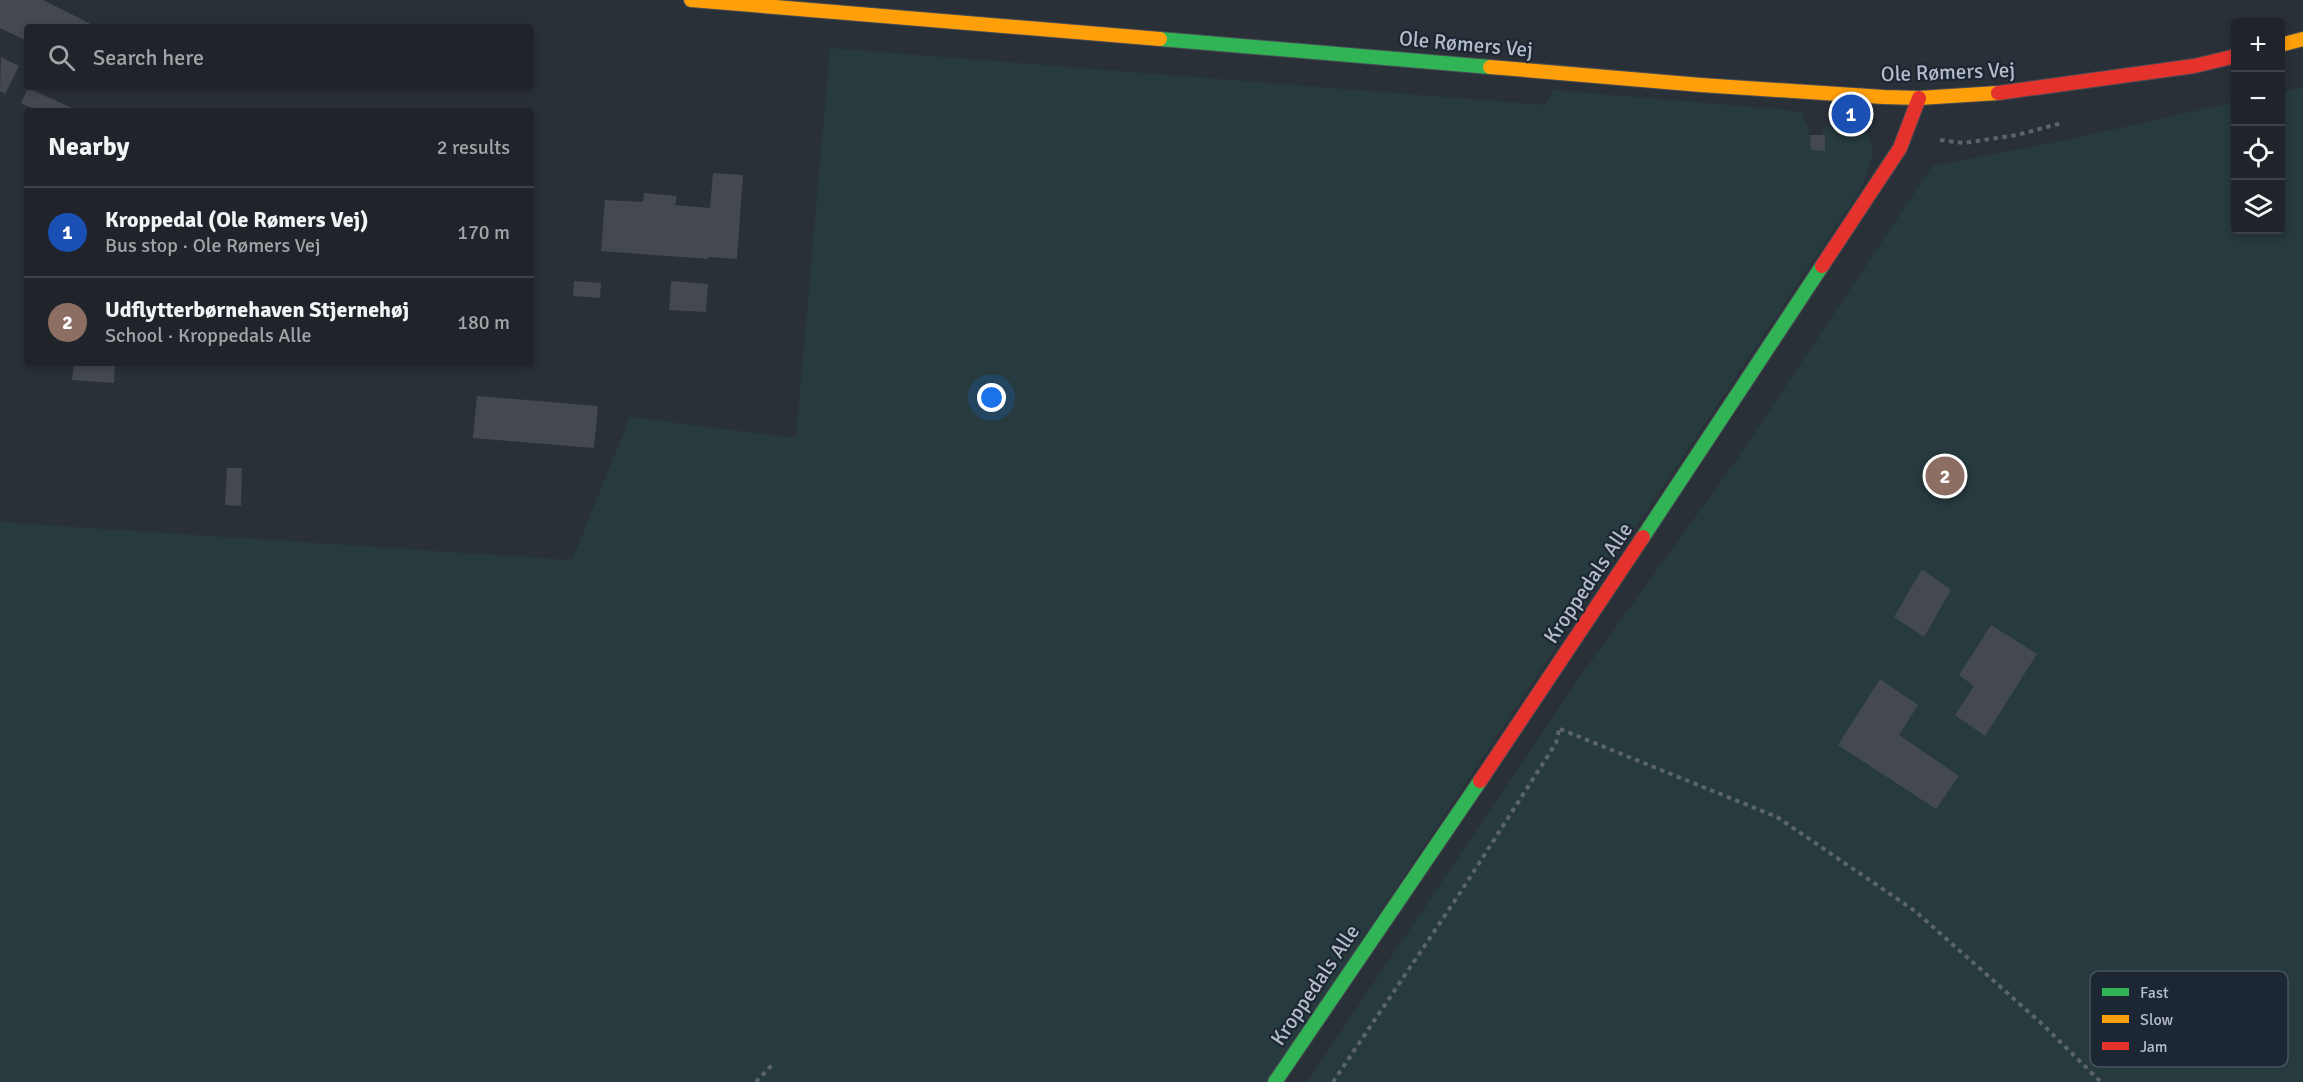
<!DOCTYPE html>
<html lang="en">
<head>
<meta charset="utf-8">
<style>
  :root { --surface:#20242a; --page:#282c32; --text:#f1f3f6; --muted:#a2a4a8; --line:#3d4147; --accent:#848b96 }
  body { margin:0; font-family:Signika,sans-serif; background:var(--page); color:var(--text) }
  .controls { position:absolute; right:18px; top:18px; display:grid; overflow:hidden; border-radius:6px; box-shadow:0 3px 9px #0003 }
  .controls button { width:54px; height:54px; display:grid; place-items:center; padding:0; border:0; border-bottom:2px solid var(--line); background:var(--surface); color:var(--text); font:30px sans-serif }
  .you { position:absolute; left:992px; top:398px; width:21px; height:21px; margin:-15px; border:4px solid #fff; border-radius:50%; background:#1a73e8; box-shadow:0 0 0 9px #1a73e833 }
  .badge { display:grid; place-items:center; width:39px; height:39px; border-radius:50%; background:var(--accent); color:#fff; font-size:20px; font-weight:700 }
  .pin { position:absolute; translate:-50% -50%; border:3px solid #fff; box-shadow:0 2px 6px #0006 }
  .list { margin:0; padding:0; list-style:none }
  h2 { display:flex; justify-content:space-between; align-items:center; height:78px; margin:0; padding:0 24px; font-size:26px }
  h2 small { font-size:20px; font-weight:400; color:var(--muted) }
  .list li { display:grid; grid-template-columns:39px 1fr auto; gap:18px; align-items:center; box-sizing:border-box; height:90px; padding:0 24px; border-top:2px solid var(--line) }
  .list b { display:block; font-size:22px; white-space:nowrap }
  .list p { margin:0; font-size:20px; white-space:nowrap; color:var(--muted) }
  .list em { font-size:20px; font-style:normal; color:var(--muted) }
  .icon { flex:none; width:33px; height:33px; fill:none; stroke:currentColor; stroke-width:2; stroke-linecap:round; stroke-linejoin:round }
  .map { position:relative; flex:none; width:2303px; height:1082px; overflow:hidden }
  .search { position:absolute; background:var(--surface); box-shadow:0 3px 9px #0003; left:24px; top:24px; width:510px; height:66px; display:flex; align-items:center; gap:15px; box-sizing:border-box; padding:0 21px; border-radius:6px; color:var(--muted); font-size:22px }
  .panel { position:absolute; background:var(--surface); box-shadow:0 3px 9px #0003; left:24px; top:108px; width:510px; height:258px; border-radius:6px }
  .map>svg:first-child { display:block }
  .green { fill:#273a3e }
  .building { fill:#444950 }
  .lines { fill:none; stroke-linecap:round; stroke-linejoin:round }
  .fast-casing { stroke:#484c53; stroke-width:16 }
  .slow-casing { stroke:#484c53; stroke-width:16 }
  .jam-casing { stroke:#484c53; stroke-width:16 }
  .path { stroke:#5d636a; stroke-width:4; stroke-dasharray:4.5 4.5; stroke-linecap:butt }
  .fast { stroke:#30b455; stroke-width:14 }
  .slow { stroke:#ff9f0a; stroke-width:14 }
  .jam { stroke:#e5322d; stroke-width:14 }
  .labels { text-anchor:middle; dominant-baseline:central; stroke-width:4.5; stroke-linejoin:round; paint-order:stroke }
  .street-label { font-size:21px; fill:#b4bcc9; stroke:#1d2633 }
  .key { fill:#1d2633; stroke:#4a5360; stroke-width:1.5 }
  .key-label { font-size:16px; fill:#b4bcc9 }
</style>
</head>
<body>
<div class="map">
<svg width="2303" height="1082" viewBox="0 0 2303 1082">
  <rect width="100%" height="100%" fill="#2a3038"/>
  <path class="green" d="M830,48L1545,105L1553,90L1777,109L1802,112L1806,125L1809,127V135H1823V128L1831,122L1834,115L1859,122L1869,136L1873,154L1861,189L1267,1082H0V522L572,560L630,417L796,438Z
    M2303,87V1082H1307L1578,679L1737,459L1932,166L2061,141L2235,102L2236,230H2280L2281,92Z"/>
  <path class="building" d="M0,0H43L93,25L92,27H27V41L0,28Z
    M1,57L19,66L5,94L0,91Z
    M28,88L72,108L70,111H38L21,103Z
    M1810,135H1825V151L1811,150Z
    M713,173L743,175L737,259L708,257V259L601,251L605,200L643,202L644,193L677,196L675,205L710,208Z
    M574,281L601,283L600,298L573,296Z
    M671,281L708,284L706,312L669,310Z
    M74,363H115L114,383L72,380Z
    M477,396L598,406L594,448L473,438Z
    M227,468H242L241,506L225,505Z
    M1922,569L1951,590L1924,637L1894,617Z
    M1991,625L2037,654L1985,736L1955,715L1974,686L1959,675Z
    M1880,679L1918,705L1899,735L1959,776L1936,809L1838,745Z"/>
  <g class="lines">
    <defs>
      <path id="fast" d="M1160,39L1490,67
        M1643,537L1822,266
        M1275,1082L1480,781"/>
      <path id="slow" d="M691,0L1160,39
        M2280,45L2303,39
        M1490,67L1701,85L1884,97L1919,98L1998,93"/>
      <path id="jam" d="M1998,93L2194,66L2236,56
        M1822,266L1900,148L1919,98
        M1480,781L1643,537"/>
    </defs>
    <use href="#fast" class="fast-casing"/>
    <use href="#slow" class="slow-casing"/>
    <use href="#jam" class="jam-casing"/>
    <path class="path" d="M1940,140L1964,143L2017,135L2062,123
      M1560,729L1777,817L1915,911L2040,1022L2101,1082
      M756,1082L774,1063
      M1333,1082L1460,893L1556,743L1559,730"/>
    <use href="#fast" class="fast"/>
    <use href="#slow" class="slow"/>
    <use href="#jam" class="jam"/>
  </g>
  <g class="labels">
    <g class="street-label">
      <text transform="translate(1466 44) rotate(5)">Ole Rømers Vej</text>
      <text transform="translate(1948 72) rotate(-2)">Ole Rømers Vej</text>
      <text transform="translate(1588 583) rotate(-56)">Kroppedals Alle</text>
      <text transform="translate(1315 985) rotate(-56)">Kroppedals Alle</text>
    </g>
  </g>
  <rect x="2090" y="971" width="198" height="96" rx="9" class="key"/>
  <rect x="2102" y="988" width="27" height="8" fill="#30b455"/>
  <rect x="2102" y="1015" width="27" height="8" fill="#ff9f0a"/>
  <rect x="2102" y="1042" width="27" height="8" fill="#e5322d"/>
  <g class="key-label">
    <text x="2140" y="998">Fast</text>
    <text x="2140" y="1025">Slow</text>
    <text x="2140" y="1052">Jam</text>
  </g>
</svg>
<div class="controls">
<button>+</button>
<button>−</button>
<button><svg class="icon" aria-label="locate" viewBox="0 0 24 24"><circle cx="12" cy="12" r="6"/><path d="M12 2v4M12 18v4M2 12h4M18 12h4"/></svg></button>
<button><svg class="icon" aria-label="layers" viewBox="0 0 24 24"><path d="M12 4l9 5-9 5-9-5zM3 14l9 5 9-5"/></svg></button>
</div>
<div class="you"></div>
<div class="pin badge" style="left:1851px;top:114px;background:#1a4fb4">1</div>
<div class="pin badge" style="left:1945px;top:476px;background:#8d6e63">2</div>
<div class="search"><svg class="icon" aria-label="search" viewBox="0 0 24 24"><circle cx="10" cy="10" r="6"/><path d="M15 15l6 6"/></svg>Search here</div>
<section class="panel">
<h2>Nearby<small>2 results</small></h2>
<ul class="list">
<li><span class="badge" style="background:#1a4fb4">1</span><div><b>Kroppedal (Ole Rømers Vej)</b><p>Bus stop · Ole Rømers Vej</p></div><em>170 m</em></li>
<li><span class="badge" style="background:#8d6e63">2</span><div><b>Udflytterbørnehaven Stjernehøj</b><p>School · Kroppedals Alle</p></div><em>180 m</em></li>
</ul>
</section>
</div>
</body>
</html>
